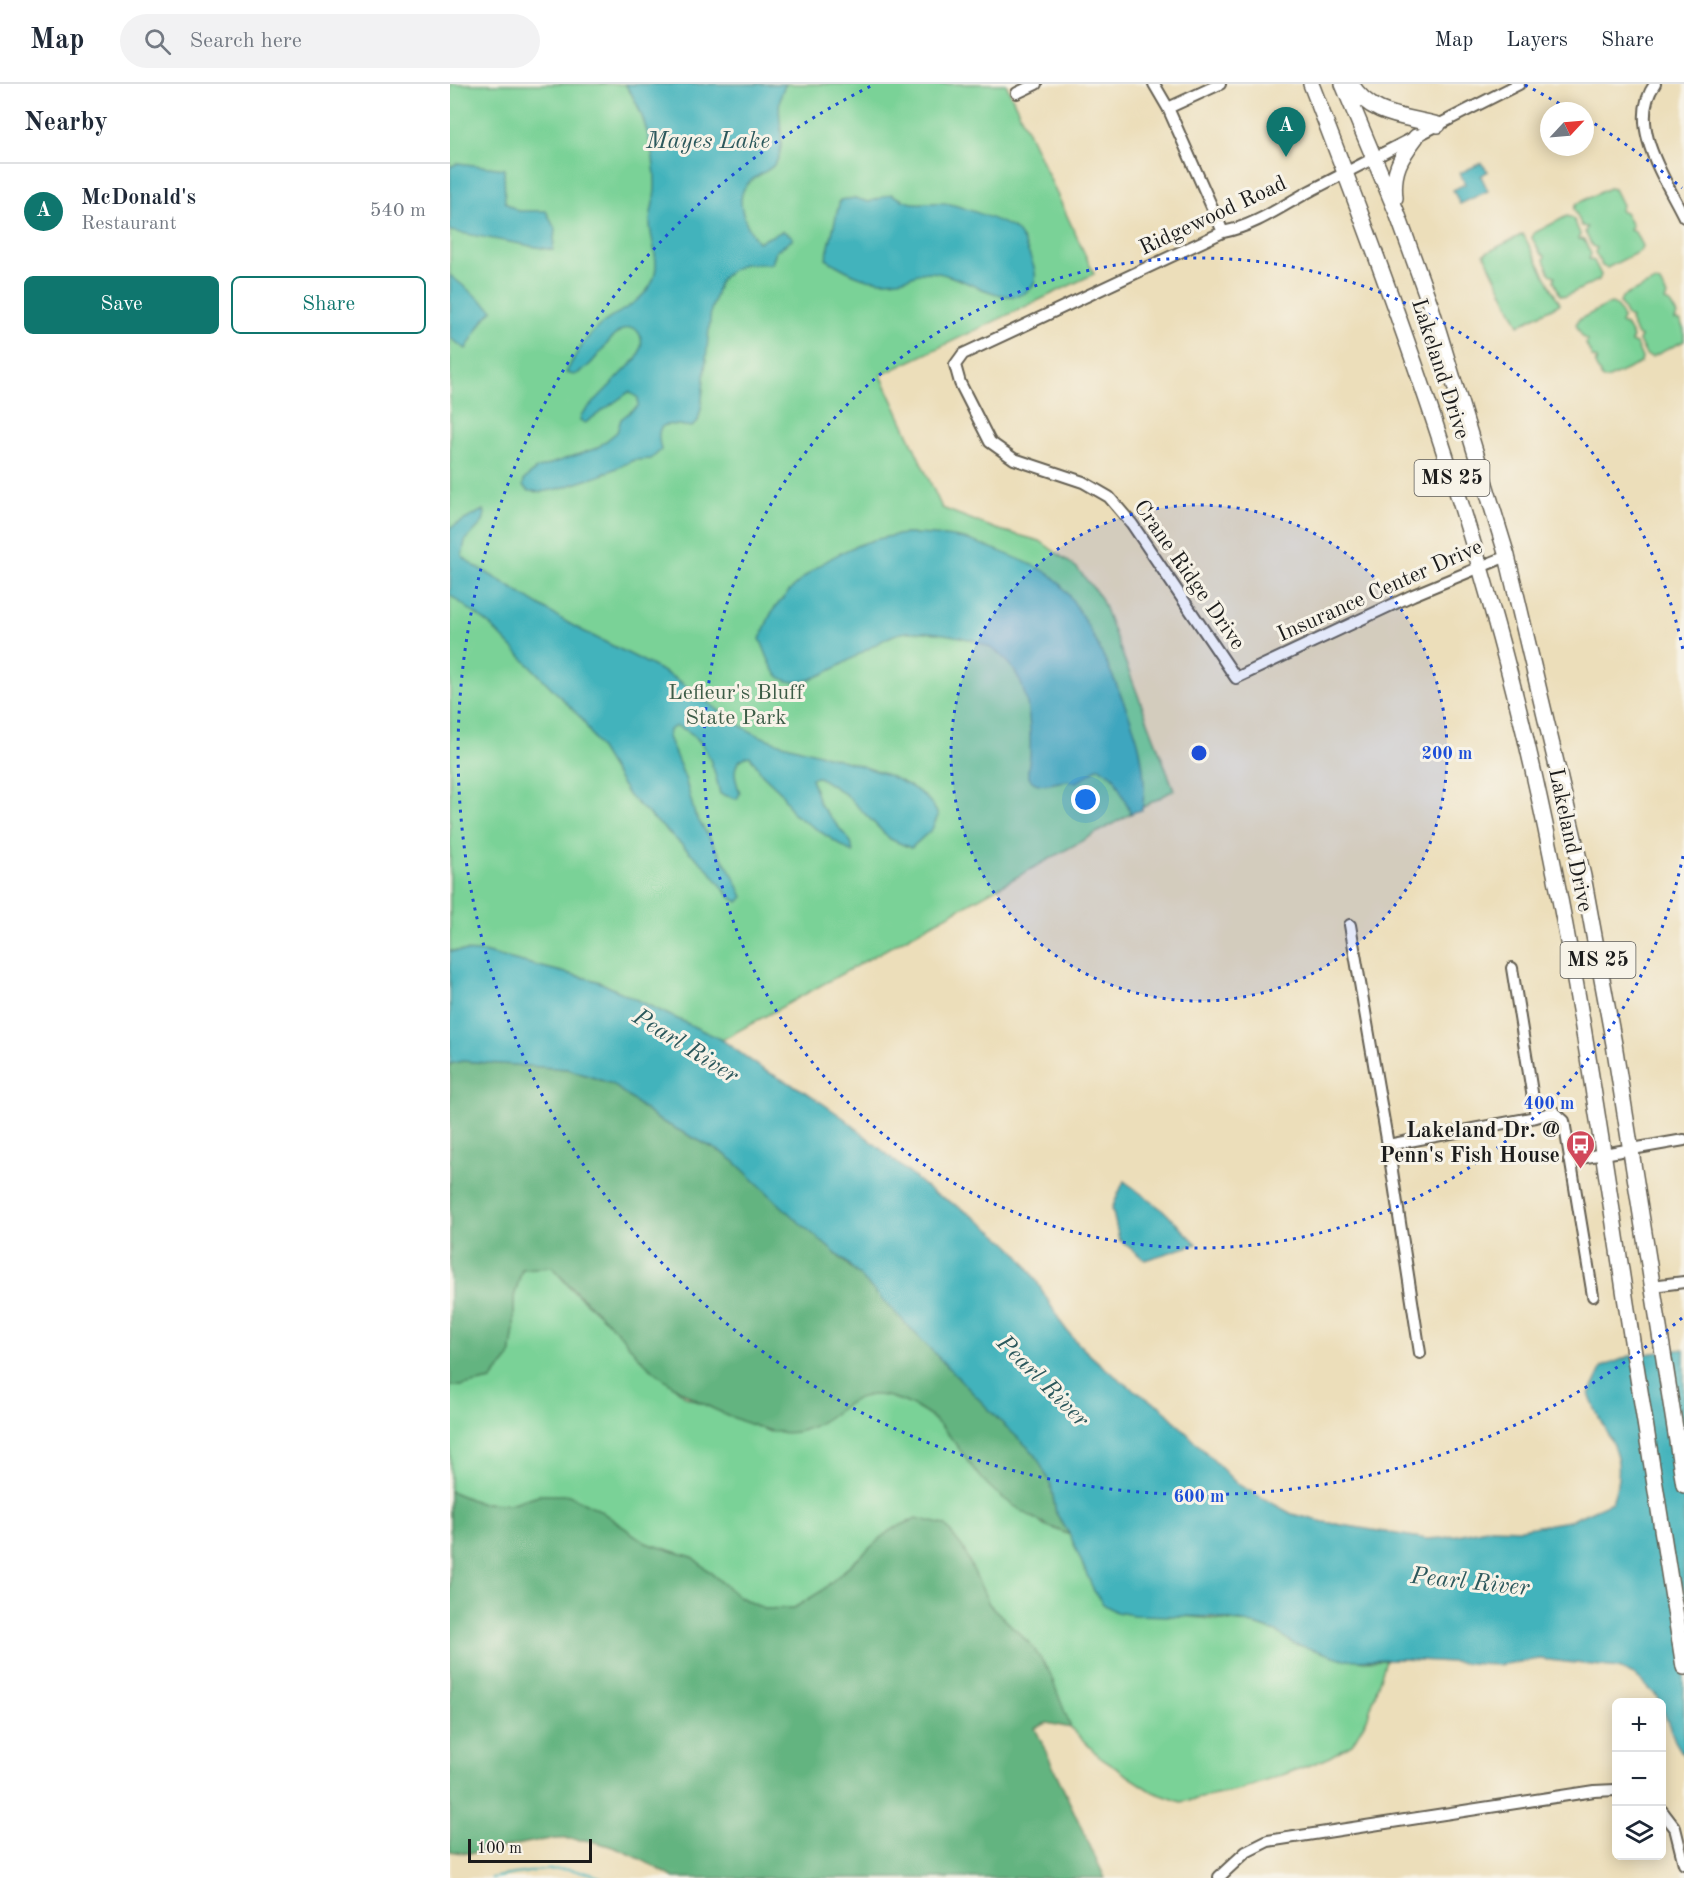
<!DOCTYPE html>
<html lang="en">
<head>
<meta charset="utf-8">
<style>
  :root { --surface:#fff; --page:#f2f2f3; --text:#1f2937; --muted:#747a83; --line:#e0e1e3; --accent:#0f766e }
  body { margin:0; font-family:"Old Standard TT",serif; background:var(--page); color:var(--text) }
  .controls { position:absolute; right:18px; bottom:18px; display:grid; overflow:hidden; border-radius:9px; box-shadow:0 3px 15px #0003 }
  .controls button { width:54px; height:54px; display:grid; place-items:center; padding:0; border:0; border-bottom:2px solid var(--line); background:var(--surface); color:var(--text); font:30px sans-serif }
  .compass { position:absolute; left:1090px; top:18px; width:54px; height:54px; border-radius:50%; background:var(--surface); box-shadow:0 3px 15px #0003; rotate:64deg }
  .scale { position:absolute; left:18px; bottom:15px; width:124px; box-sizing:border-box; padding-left:6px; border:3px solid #1c1c1c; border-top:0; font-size:16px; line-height:21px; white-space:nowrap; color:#1c1c1c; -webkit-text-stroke:4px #f7f3e8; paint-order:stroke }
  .you { position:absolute; left:636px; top:716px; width:21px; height:21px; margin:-15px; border:4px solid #fff; border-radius:50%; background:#1a73e8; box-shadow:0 0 0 9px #1a73e833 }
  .badge { display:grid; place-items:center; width:39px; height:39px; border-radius:50%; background:var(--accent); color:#fff; font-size:20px; font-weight:700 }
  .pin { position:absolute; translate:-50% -50px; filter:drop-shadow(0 2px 3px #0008) }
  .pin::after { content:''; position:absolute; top:32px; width:21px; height:18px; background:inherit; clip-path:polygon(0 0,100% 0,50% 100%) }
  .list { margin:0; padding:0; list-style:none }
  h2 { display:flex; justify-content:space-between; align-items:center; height:78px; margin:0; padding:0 24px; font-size:26px }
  h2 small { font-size:20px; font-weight:400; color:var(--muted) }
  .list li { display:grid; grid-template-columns:39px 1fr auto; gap:18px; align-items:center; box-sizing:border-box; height:96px; padding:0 24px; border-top:2px solid var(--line) }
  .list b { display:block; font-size:22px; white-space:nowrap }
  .list p { margin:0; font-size:20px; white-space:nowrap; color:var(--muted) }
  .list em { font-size:20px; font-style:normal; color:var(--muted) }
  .actions { display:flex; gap:12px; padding:18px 24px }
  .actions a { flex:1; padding:14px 0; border:2px solid var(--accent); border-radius:9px; text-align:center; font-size:21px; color:var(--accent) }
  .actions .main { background:var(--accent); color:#fff }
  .icon { flex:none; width:33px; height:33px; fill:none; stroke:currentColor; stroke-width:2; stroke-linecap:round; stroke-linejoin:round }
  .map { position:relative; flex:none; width:1234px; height:1794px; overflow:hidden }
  header { display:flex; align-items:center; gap:36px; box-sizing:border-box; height:84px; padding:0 30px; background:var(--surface); border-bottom:2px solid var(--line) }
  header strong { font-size:28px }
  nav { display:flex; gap:33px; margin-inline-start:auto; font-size:21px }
  .search { width:420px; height:54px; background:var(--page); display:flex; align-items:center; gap:15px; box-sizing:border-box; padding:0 21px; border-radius:33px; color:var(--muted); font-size:22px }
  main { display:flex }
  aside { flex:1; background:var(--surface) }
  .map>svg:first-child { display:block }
  .green { fill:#7ad297; stroke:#4b775a; stroke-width:1.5 }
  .forest { fill:#63b480; stroke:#40684e; stroke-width:1.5 }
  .water { fill:#43b3bc; stroke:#30686c; stroke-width:1.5 }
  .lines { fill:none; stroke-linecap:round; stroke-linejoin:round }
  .stream { stroke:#43b3bc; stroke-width:2 }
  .minor-casing { stroke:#656053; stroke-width:14 }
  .highway-casing { stroke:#656053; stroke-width:18 }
  .minor { stroke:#fff; stroke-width:10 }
  .highway { stroke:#fff; stroke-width:15 }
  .ring { fill:none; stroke:#1d4ed8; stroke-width:3; stroke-dasharray:3 6 }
  .labels { text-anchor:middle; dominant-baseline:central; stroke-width:6; stroke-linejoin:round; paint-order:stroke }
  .shield { fill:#f7f3e8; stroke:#5e5c59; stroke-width:1.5 }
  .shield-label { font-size:21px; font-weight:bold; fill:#1c1c1c }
  .street-label { font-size:22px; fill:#1c1c1c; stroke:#f7f3e8 }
  .park-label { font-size:22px; fill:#3d5c47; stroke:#f7f3e8 }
  .poi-label { font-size:22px; font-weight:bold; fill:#1c1c1c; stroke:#f7f3e8; text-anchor:end }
  .water-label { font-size:24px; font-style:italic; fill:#2c585c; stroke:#f7f3e8 }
  .centre { fill:#1d4ed8; stroke:#f7f3e8; stroke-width:3 }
  .ring-label { font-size:18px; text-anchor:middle; font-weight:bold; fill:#1d4ed8; stroke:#f7f3e8; stroke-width:6; stroke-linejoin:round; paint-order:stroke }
</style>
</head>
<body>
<header>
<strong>Map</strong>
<div class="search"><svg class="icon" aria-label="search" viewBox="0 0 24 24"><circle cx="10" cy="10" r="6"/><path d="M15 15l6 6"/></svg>Search here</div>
<nav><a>Map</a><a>Layers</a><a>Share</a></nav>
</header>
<main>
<aside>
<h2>Nearby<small></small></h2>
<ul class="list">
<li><span class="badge">A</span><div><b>McDonald's</b><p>Restaurant</p></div><em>540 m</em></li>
</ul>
<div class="actions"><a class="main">Save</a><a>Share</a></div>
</aside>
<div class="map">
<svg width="1234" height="1794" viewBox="0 0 1234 1794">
  <rect width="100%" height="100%" fill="#f7f3e8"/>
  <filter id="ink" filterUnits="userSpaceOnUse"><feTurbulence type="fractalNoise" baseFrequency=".0167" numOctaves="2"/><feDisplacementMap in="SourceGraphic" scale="12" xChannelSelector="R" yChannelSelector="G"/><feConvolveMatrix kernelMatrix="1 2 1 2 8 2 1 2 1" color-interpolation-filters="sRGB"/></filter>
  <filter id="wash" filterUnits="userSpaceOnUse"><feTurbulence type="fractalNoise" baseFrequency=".008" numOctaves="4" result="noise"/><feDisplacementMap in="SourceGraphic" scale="24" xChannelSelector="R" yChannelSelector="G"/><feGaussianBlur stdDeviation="1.35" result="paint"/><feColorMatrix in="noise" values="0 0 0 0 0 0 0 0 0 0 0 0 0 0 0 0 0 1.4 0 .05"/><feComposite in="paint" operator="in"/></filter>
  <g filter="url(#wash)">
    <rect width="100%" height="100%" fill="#ecdeba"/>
    <path class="green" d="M0,0H556L644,190L431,291L492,424L546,445L590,457L627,484L651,514L724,706L272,956L147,897L33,868L0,867Z
      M1159,104L1164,105L1172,121L1170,126L1175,128L1182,142L1180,146L1185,148L1192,162L1190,167L1157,184L1152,182L1145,168L1147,164L1142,162L1135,148L1137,143L1132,142L1124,125L1126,120Z
      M1117,132L1123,134L1130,150L1129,155L1134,156L1141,170L1139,175L1144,177L1151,191L1149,196L1116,212L1110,211L1104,197L1105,192L1100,190L1094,176L1095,172L1091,170L1082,154L1084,149Z
      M1073,150L1110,220L1069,241L1034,170Z
      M1205,197L1210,199L1217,212L1215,217L1220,219L1227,231L1225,236L1230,237L1234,246V257L1202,273L1196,271L1189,257L1191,253L1187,251L1180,237L1181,234L1177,232L1170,219L1172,213Z
      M1161,219L1166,221L1173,234L1171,239L1176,241L1183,253L1181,258L1186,260L1192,274L1191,279L1157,295L1152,294L1145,280L1147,275L1142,273L1136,260L1137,256L1133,254L1126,241L1128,236Z
      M102,1183L122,1206L168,1247L188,1272L236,1313L320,1348L377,1334L399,1316L428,1309L458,1319L484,1334L505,1356L522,1381L592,1440L620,1451L644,1507L723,1531L799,1539L829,1549L842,1559L914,1577L936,1576L917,1635L902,1660L876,1675L791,1706L731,1718L703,1708L652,1675L621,1644L582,1562L539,1520L513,1465L370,1508L344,1524L314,1525L288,1512L242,1473L196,1459L146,1424L89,1411L59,1420L29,1419L0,1407V1302H12L41,1296L60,1273L64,1244V1213L72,1185Z"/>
    <path class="forest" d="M12,977L117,985L162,1000L207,1035L273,1069L285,1078L422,1203L550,1337L574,1357L594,1382L601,1401L606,1429L620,1451C592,1440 565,1425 542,1405C510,1376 501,1337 457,1319C401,1294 396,1333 351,1347C331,1352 312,1345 294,1338C253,1322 218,1303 187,1271C180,1263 174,1254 167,1247C145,1225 122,1206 102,1183L72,1185L64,1213V1244L60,1273L41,1296L12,1302H0V980Z
      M0,1407L29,1419L59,1420L89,1411H119L146,1424L196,1459L242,1473L288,1512L314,1525L344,1524L370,1508L439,1447L466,1434L495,1441L513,1464L539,1520L582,1562L599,1587L621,1644L597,1639L585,1644L655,1794H224C175,1765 140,1747 81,1758C56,1762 25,1774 0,1767Z"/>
    <path class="water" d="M175,0H336C321,24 337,47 329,72C325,86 311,88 302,96C280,111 296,143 308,158L333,147L342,152V156L326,167L322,180H294L282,186L270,196L261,226L251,325L248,337L242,343C218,340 203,334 211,366L201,375L184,376L149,392L108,405L91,408L79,407L73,402L74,396L86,385L147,364L167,348L171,335L188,322V314L179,308L135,339L130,336L131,331L187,274C192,263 195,252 184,244C159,241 150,282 124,291L116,289C123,274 135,255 147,244C164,229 188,221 200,202C213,181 201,161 200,140C200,127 205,116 205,104C206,71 194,26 175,0Z
      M8,79L54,85L55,118L68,127H96L105,145L103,166L0,147V83Z
      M1031,79L1038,87L1031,92L1038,107L1010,120L1003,106L1015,100L1010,89Z
      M441,110C468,125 466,117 493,119C503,119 558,139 565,146C572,152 576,162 579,170C584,182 591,197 578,207C555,226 509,188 479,188C470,188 461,193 453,195C422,202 400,190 376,175L390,116L405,114L419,118Z
      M0,191L43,226L32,238L16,265L0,254Z
      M33,426L35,429L33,438L15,457L12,472L23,481C56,499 87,521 120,540C154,559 191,574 224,594C255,613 281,641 315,654C356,671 475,686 488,732L482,745L461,764L440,755L395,710L369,693L361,694L370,721L401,758L403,769L343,730L331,708L312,690L300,672C280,676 284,693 290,709L287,715L270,710C264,682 256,651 226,642L219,646L218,653L235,694L245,731L283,791L293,813L288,818L280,813L259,786L178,711L132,635L39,540L0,511V444Z
      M455,450C473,450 491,451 509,454C524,456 592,483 602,492C632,517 680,624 689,662C694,684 696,705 692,726L681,729L664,693L649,683C642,687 634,696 626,698C624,699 620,697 617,697C606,697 592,705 582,697C574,690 580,679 580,671C582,615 573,565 510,553C491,549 470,546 451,549C422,554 350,623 325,588C318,578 315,565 310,555C315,545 318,533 324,525C357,482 402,456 455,450Z
      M0,867L33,868L147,897L272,956L314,986L356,1008L395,1035L483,1109C511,1122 556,1153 574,1178C588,1197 599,1220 612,1240C632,1269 679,1305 710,1322L787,1400L842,1430L874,1438L977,1455L993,1454L1041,1444L1071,1445L1119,1437L1162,1418C1181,1367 1154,1354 1139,1310L1152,1283L1180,1272L1234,1265V1672L1225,1657L1208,1613L1184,1591L1169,1584L1090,1575L1048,1581L953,1575L897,1576L842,1559L829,1549L799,1539L763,1533L684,1531L666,1528L653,1520L644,1507L620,1451L606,1429L601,1401L585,1370L550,1337L397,1179L344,1134L285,1078L273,1069L207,1035L162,1000L118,985L12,977L0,980Z
      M674,1097L714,1127L747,1160L695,1176L669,1155L662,1124Z"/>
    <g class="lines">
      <path class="stream" d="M41,1794C79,1788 115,1778 152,1794"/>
    </g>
  </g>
  <g filter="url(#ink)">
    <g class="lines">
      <defs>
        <path id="minor" d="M704,0L718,24L773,148
          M1205,0C1176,40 1216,96 1234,133
          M567,9L586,0
          M718,24L770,0
          M1057,472L963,511L786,594L682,440L659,413L633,398L564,375L540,358L510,299L505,281L513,270L773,148C805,142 832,122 860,107C930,71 999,35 1069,0
          M900,841L938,1061L970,1269
          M1062,884L1086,1033L1104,1028L1114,1037L1143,1212
          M938,1061L1086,1033
          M1119,1076L1234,1056
          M1202,1202L1234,1198
          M1212,1727L1225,1744L1234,1780
          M769,1793L796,1768L818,1757L1144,1707L1166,1706"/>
        <path id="highway" d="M861,0C948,224 1030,451 1083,686C1123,862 1149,1040 1176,1219C1195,1340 1215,1461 1234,1583
          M893,0L947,129L981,223L1057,472L1133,792L1164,960L1234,1401
          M901,0C921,33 955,32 988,41
          M945,114C942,88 950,74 966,53"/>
      </defs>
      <use href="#minor" class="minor-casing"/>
      <use href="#highway" class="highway-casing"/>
      <use href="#minor" class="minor"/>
      <use href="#highway" class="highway"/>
    </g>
  </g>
  <circle cx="749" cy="669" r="248" fill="#1d4ed8" fill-opacity=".12"/>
  <g class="ring">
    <circle cx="749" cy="669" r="248"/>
    <path d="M1233 772A495 495 0 1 1 1233 566"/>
    <path d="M1232 1234A743 743 0 1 1 423 1M1075 1A743 743 0 0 1 1120 26M1137 35A743 743 0 0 1 1232 104"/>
  </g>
  <defs>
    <symbol id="bus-pin" viewBox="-11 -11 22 30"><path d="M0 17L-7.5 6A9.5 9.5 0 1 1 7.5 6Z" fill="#d1495b" stroke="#f7f3e8"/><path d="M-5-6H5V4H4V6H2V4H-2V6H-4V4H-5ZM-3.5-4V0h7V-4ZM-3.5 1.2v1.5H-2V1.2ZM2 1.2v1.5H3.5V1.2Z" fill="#fff"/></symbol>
  </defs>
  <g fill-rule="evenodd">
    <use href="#bus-pin" x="1114" y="1044" width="33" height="45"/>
  </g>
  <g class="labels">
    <g class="shield">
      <rect x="964.5" y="376" width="75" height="36" rx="4.5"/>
      <rect x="1110.5" y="858" width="75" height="36" rx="4.5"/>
    </g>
    <g class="shield-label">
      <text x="1002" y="394">MS 25</text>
      <text x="1148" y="876">MS 25</text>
    </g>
    <g class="street-label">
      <text transform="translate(763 132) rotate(-25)">Ridgewood Road</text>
      <text transform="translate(990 285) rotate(72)">Lakeland Drive</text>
      <text transform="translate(739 491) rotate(55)">Crane Ridge Drive</text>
      <text transform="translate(930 507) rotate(-24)">Insurance Center Drive</text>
      <text transform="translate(1120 756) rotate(78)">Lakeland Drive</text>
    </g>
    <g class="park-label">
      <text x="286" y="609">Lefleur's Bluff<tspan x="286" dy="25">State Park</tspan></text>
    </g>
    <g class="poi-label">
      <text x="1110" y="1047">Lakeland Dr. @<tspan x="1110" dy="25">Penn's Fish House</tspan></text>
    </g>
    <g class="water-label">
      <text x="258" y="58">Mayes Lake</text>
      <text transform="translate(235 963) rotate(32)">Pearl River</text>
      <text transform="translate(592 1298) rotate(45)">Pearl River</text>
      <text transform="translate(1020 1499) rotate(6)">Pearl River</text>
    </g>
  </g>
  <circle cx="749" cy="669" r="9" class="centre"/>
  <g class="ring-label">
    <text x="997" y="675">200 m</text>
    <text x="1099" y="1025">400 m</text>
    <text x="749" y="1418">600 m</text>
  </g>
</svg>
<div class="controls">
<button>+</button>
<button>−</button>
<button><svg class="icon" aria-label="layers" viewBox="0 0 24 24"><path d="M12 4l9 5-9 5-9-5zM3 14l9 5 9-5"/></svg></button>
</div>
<svg class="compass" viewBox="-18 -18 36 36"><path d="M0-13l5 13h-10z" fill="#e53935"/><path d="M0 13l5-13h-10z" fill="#747a83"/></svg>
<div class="scale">100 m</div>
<div class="you"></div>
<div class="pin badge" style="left:836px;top:73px">A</div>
</div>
</main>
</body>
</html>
